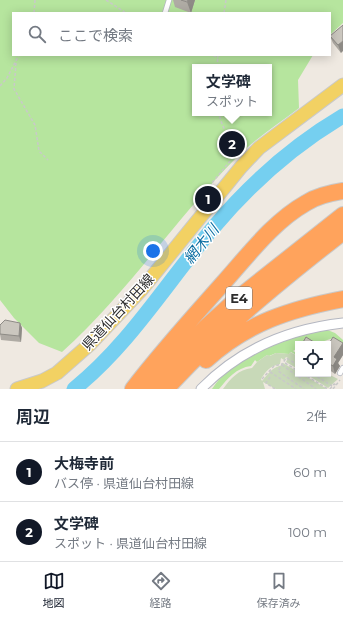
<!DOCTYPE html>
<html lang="ja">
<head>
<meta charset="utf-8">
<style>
  :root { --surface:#fff; --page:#f6f6f7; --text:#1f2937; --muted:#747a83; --line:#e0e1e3; --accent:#111827 }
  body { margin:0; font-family:Montserrat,"Noto Sans JP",sans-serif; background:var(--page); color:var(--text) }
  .controls { position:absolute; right:12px; bottom:12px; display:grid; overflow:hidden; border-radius:0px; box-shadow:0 2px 10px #0003 }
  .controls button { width:36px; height:36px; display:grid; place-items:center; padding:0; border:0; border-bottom:1px solid var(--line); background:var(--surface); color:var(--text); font:20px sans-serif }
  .you { position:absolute; left:153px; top:251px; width:14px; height:14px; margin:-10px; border:3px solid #fff; border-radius:50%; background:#1a73e8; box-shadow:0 0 0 6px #1a73e833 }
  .badge { display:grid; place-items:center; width:26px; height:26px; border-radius:50%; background:var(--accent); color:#fff; font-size:13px; font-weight:700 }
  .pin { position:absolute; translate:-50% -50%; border:2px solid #fff; box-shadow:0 1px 4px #0006 }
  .popup { position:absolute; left:192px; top:64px; width:80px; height:52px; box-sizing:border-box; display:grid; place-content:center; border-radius:0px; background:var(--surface); filter:drop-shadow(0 1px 3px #0005); font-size:13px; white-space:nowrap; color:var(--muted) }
  .popup b { font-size:15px; color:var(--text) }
  .popup::after { content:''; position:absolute; left:50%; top:100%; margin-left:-8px; border:8px solid transparent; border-top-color:var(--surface) }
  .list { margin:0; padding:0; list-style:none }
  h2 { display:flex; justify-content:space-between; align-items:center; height:52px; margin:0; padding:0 16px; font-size:17px }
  h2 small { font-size:13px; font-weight:400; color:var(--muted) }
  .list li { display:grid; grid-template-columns:26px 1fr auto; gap:12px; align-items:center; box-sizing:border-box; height:60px; padding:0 16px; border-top:1px solid var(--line) }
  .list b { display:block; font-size:15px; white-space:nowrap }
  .list p { margin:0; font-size:13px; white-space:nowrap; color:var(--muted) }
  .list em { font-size:13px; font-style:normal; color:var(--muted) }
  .icon { flex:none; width:22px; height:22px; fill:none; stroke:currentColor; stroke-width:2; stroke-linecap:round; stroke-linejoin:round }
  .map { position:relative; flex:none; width:343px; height:389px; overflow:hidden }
  .search { position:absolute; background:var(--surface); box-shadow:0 2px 10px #0003; left:12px; right:12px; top:12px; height:44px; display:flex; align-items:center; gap:10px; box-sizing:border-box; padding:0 14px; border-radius:0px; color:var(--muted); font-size:15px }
  .sheet { height:172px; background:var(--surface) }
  nav { display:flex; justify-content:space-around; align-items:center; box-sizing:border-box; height:56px; border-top:1px solid var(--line); background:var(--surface); font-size:11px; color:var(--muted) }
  nav a { display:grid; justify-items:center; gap:2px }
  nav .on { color:var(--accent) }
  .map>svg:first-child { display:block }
  .green { fill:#b6e59e; fill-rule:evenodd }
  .cemetery { fill:#c8d9b8 }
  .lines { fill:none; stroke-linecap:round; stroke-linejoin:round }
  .river { stroke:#75cff0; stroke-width:15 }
  .service-casing { stroke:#b4b7c1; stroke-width:6 }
  .minor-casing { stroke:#b4b7c1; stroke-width:11 }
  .primary-casing { stroke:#c9c9c9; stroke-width:15 }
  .motorway-casing { stroke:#c9c9c9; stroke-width:18 }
  .path { stroke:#c9c9c9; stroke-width:1.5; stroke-dasharray:3 2; stroke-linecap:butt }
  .service { stroke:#fff; stroke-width:4.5 }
  .minor { stroke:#fff; stroke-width:9 }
  .primary { stroke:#f2d163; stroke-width:13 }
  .motorway { stroke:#ffa35c; stroke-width:16 }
  .wall { fill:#afaba4 }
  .shaded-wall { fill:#8e8b86 }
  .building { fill:#cbc7bf; stroke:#8e8b86 }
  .labels { text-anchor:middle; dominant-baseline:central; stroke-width:3; stroke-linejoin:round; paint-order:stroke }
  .shield { fill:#fff; stroke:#6d6d6d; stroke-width:1 }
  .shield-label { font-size:13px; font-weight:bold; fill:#2e2e2e }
  .street-label { font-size:14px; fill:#2e2e2e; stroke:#fff }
  .water-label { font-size:15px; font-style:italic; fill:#0d6fa3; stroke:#fff }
</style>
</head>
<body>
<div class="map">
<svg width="343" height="389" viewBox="0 0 343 389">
  <rect width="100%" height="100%" fill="#efe9e1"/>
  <path class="green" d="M0,0H343V23L330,35V13H13V55H313L298,80L299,108C278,124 255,139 237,157C175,219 127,294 62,352L39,343L14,318L0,300ZM195,67H269V113H195Z
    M325,329L335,333L343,340V346L333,338L316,344H298V348L293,351L298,354V356L291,352L289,354L276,353L269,356L267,355L257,362L255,360L251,366C236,368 228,378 219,389H212C236,352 285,339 325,329Z"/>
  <path class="cemetery" d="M290,352L298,356V369L286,362L288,358L286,357L284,360L281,358L280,364C270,366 266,371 261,379L262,381C269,373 272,367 283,365V363L298,372V374H302L327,389H276L263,382L265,389H223C231,378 238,370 252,368L257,362L267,355L270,356L276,353L289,354Z
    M306,374H328L338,379L328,388Z"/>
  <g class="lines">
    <path class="river" d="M74,389C130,344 167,282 213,228C250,184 294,145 343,116"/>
    <defs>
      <path id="service" d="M165,13L169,0
        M340,373L343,368"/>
      <path id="minor" d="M201,389C239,350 289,329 343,323"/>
      <path id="primary" d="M17,389L42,381L57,373L90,344L142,289L241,167L259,148L343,85"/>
      <path id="motorway" d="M206,360C247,323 290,309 343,299
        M133,389C162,351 194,316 225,281C249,254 274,221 306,203C317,196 330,193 343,191
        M147,389L205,328L237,299L343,215
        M166,389C220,330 280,281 343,232"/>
    </defs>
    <use href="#service" class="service-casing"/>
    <use href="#minor" class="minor-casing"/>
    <use href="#primary" class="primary-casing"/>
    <use href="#motorway" class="motorway-casing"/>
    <path class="path" d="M106,0L126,13
      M34,13L35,0
      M224,13L226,0
      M213,55L218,58
      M16,63L14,89L35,125L39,151L48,160
      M217,67L218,55
      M0,86L7,78L19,55
      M211,187V184L236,154C232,141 221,127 219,113
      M285,363L298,371
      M282,365L316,389
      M298,365L286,358L278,371L304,389
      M270,372L296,389
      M303,374L328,389
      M313,374L332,386
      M270,377L266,383L275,389
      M262,379L274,366L282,364
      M330,389L334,384L336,385
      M333,389L340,380"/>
    <use href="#service" class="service"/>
    <use href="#minor" class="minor"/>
    <use href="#primary" class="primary"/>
    <use href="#motorway" class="motorway"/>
  </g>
  <path class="wall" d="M173,0H195L191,13L175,7Z
    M343,25L341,53L333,43L330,36Z
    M20,323L22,328L21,342L1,340L0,334Z
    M343,343V355L338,363L340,366L335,374L328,369V345Z"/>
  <path class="shaded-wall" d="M188,0H195L191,13L187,2Z
    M343,41V51L341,53L338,45Z
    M20,323L22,328L21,342L19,336Z
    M343,343V355L338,363L340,366L335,374L333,366L334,357Z"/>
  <path class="building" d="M181,0H188L187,2Z
    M343,25V41L338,45L330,36Z
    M5,320L20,323L19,336L0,334V325Z
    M306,337L317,344H302Z
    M333,337L343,343L334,357L337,359L333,366L328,363V345Z"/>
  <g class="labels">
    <rect class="shield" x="226" y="287" width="26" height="22" rx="3"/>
    <g class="shield-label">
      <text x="239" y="298">E4</text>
    </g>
    <g class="street-label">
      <text transform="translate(118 312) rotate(-47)">県道仙台村田線</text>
    </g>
    <g class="water-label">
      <text transform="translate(201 244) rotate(-51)">網木川</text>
    </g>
  </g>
</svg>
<div class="controls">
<button><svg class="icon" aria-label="locate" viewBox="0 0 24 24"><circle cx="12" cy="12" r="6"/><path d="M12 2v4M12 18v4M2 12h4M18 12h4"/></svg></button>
</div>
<div class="you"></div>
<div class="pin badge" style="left:208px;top:199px">1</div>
<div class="pin badge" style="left:232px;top:144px">2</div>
<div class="popup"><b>文学碑</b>スポット</div>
<div class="search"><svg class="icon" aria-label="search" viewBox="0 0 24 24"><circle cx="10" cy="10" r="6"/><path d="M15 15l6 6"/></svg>ここで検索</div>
</div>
<section class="sheet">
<h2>周辺<small>2件</small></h2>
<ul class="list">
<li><span class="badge">1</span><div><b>大梅寺前</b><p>バス停 · 県道仙台村田線</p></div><em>60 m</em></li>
<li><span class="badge">2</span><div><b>文学碑</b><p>スポット · 県道仙台村田線</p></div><em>100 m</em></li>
</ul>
</section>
<nav>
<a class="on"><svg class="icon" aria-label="map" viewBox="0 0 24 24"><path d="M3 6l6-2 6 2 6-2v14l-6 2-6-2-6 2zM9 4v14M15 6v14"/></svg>地図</a>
<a><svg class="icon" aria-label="directions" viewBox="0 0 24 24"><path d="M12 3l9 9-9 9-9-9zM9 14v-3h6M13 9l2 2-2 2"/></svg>経路</a>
<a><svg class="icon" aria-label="saved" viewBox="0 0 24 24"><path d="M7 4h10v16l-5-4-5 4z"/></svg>保存済み</a>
</nav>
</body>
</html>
